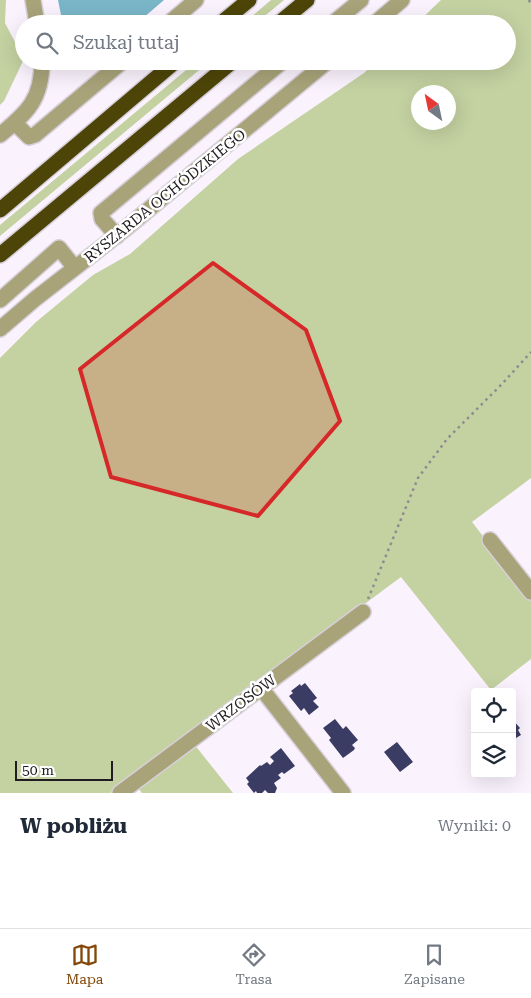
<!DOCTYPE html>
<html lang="pl">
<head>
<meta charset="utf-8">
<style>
  :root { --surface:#fff; --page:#f6f6f7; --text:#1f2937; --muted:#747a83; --line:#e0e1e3; --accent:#854709 }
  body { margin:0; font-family:"Roboto Serif",serif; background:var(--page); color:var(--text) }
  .controls { position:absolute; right:15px; bottom:15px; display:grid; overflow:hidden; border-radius:5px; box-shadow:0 5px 20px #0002 }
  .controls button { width:45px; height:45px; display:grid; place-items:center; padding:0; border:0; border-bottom:1px solid var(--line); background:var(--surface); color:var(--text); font:25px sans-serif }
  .compass { position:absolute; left:411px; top:85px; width:45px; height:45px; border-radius:50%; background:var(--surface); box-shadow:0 5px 20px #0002; rotate:327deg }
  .scale { position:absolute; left:15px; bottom:12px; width:98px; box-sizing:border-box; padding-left:5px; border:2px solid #201c21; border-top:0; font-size:14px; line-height:18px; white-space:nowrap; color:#201c21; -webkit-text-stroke:4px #fff; paint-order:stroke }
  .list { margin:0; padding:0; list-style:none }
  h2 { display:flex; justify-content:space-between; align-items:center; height:65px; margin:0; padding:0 20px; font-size:21px }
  h2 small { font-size:16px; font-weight:400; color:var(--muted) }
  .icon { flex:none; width:28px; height:28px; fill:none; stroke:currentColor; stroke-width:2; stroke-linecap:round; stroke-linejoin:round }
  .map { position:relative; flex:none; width:531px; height:793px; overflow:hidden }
  .search { position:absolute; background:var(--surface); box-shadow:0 5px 20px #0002; left:15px; right:15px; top:15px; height:55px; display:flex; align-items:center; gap:12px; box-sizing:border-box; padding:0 18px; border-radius:28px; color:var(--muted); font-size:19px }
  .sheet { height:135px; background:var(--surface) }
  nav { display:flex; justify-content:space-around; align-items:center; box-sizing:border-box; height:70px; border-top:1px solid var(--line); background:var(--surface); font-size:14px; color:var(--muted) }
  nav a { display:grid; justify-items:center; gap:2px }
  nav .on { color:var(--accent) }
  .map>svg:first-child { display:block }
  .green { fill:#c4d1a1; fill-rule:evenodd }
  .water { fill:#79b6c8 }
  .building { fill:#3b3c63 }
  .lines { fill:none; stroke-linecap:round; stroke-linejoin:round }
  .minor-casing { stroke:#d7d0da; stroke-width:18 }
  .highway-casing { stroke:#d7d0da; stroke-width:18 }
  .path { stroke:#908a92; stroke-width:2.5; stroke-dasharray:2.5 4; stroke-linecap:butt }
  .minor { stroke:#a8a379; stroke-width:15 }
  .highway { stroke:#4d4508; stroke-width:15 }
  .marked { fill:#d62828; fill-opacity:0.2; stroke:#d62828; stroke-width:4; stroke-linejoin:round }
  .labels { text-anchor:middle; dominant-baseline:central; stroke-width:5; stroke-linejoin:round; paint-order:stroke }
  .street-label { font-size:15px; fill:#201c21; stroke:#fff }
</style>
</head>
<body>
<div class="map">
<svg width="531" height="793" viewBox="0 0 531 793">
  <rect width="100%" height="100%" fill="#faf2fd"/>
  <path class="green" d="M0,0H6L5,23L24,59L4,101L0,105Z
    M271,0H284L255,24H243Z
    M441,0H531V478L472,522L531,598V659L491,690L401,577L110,793H0V358L36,322L93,275L130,254L238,159L364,73L376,61H507V24H416ZM418,92H448V122H418Z
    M197,61H210L0,236V225Z
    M194,744L233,793H142L138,788Z"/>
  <path class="water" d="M58,0H164L136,24H112L106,17L66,22L62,20Z"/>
  <path class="building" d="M305,683L317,698L313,701L319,707L309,715L304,708L301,711L289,696L293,693L291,691L300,684L301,686Z
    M335,719L343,729L346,726L358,740L352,745L355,748L354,750L343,758L329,740L331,738L323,728Z
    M512,719L520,728L518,730L521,735L516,738L512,733Z
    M397,742L413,762L400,772L384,752Z
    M281,748L295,766L284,774L282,772L278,775L281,778L274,783L277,788L275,793H268L265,790L262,793H257L256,791L254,793L247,784L249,782L246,778L260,765L261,766L267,762L270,765L274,761L270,757Z"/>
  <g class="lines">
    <defs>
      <path id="minor" d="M33,0L37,24
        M168,24L196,0
        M332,24L361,0
        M374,24L402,0
        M15,123L29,137L35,135L123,61
        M0,135C28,112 42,99 42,61
        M117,236L102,219L101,213L283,61
        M0,300L59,248L75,268
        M0,329L35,299L125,229L328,61
        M490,540L531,592
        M261,688L343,793
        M120,793L363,612"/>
      <path id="highway" d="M220,24L249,0
        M278,24L307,0
        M0,210L176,61
        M0,255L233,61"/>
    </defs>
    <use href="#minor" class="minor-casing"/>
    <use href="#highway" class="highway-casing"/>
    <path class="path" d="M529,0L531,5
      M368,599L418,478L447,439L502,384L531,352"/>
    <use href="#minor" class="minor"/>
    <use href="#highway" class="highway"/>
  </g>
  <path class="marked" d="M213,263L306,330L340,421L258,516L111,477L80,369Z"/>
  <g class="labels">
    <g class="street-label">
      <text transform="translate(165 196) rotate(-39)">RYSZARDA OCHÓDZKIEGO</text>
      <text transform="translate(241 703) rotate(-37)">WRZOSÓW</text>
    </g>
  </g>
</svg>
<div class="controls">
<button><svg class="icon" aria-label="locate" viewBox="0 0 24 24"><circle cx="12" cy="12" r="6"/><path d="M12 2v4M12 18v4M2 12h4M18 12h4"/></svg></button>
<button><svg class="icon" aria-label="layers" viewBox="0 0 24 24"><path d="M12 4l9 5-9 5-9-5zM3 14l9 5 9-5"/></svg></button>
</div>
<svg class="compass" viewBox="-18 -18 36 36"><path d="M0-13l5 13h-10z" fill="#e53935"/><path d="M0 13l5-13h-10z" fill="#747a83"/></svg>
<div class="scale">50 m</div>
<div class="search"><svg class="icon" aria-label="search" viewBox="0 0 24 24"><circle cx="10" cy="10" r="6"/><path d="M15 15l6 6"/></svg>Szukaj tutaj</div>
</div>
<section class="sheet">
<h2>W pobliżu<small>Wyniki: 0</small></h2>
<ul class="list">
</ul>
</section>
<nav>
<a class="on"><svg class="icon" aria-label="map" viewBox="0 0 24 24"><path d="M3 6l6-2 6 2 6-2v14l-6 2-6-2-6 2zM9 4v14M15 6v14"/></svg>Mapa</a>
<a><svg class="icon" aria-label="directions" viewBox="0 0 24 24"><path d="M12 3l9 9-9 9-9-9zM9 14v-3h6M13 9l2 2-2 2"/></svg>Trasa</a>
<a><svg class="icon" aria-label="saved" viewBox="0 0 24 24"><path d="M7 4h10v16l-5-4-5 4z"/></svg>Zapisane</a>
</nav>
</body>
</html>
